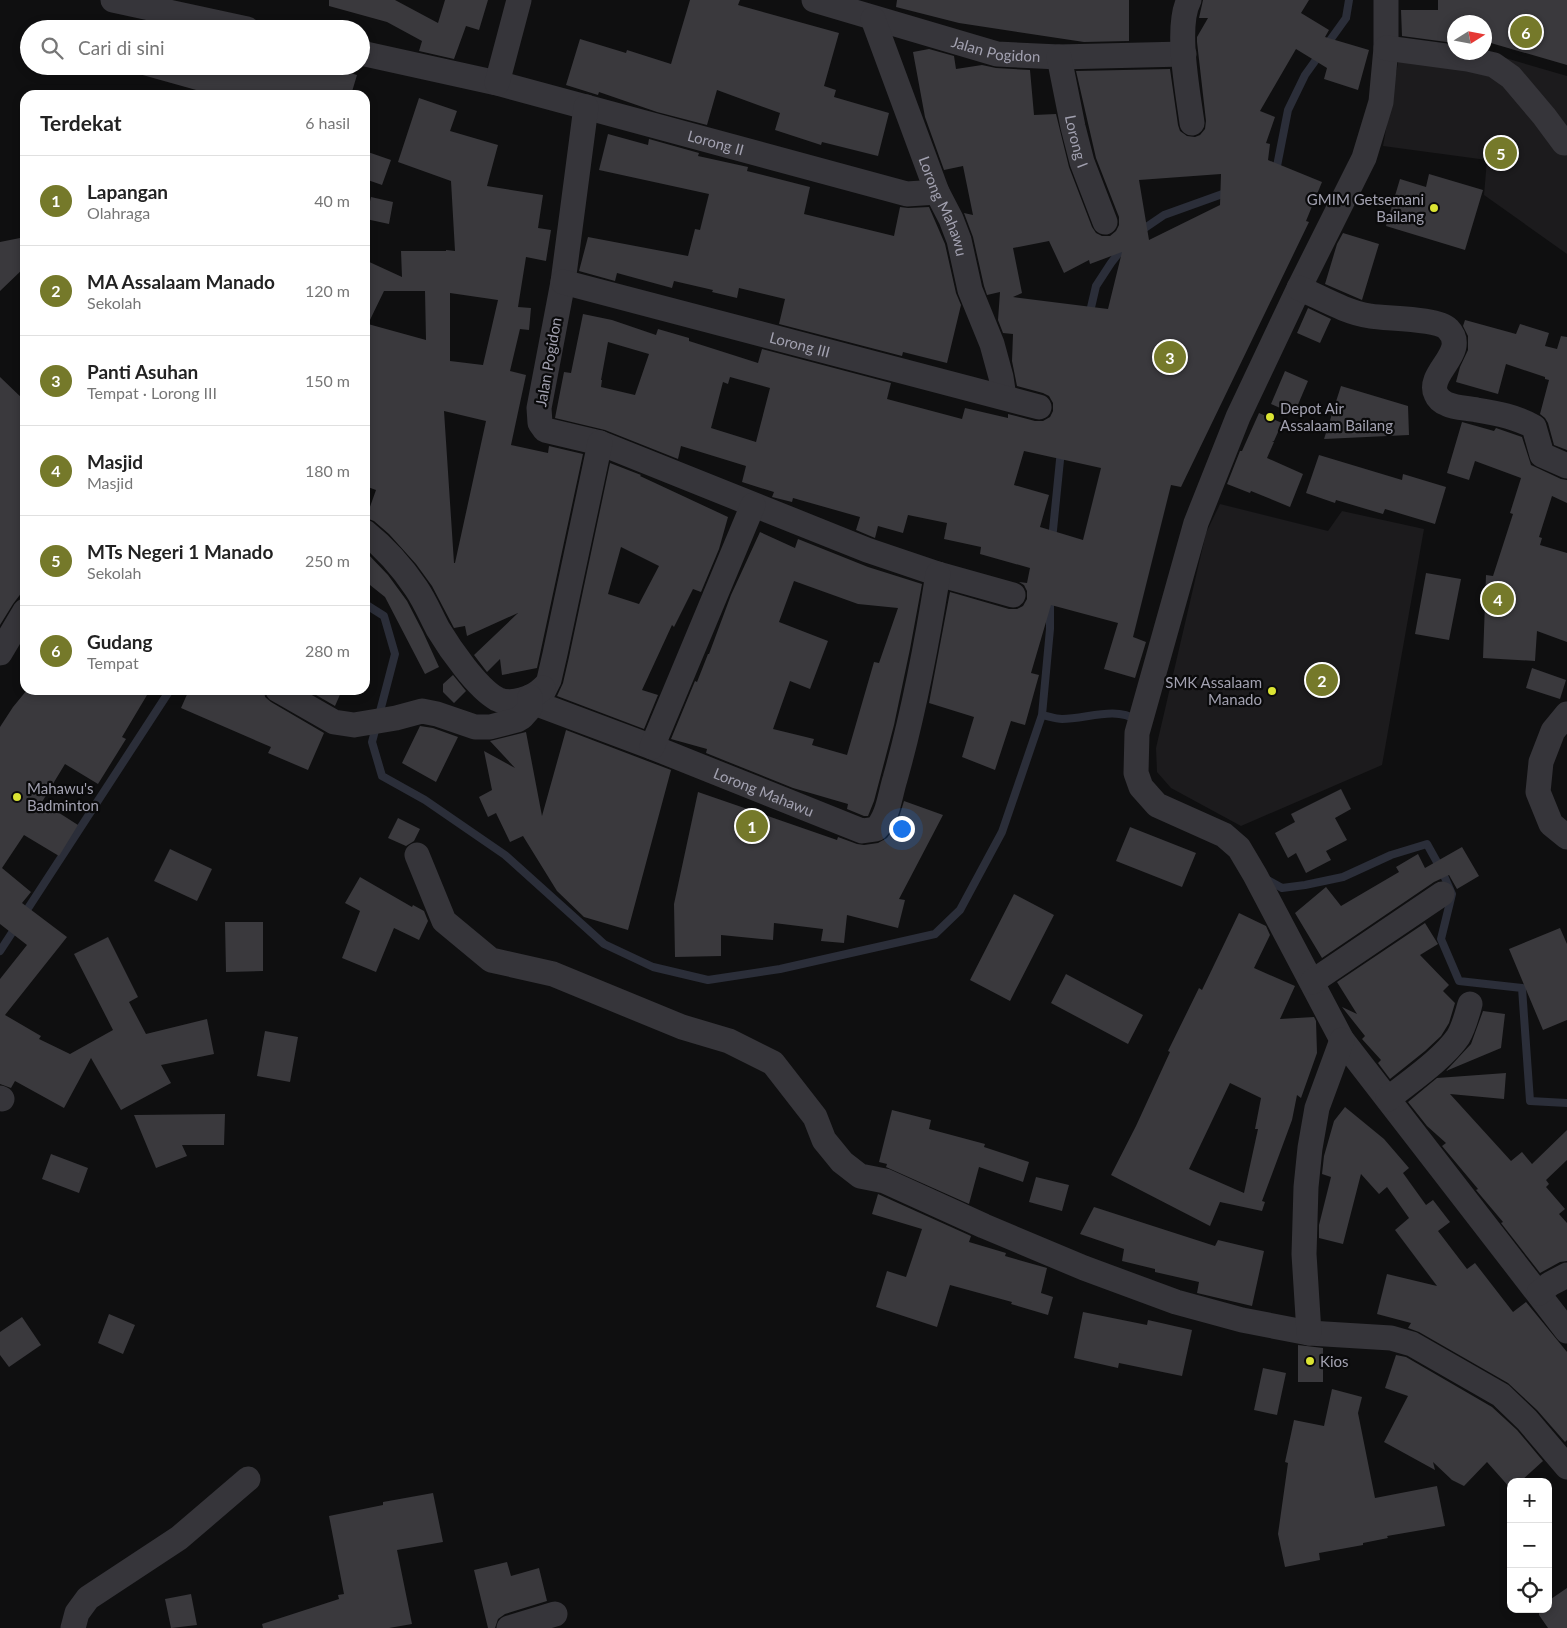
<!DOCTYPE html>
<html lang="id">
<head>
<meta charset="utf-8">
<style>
  :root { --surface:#fff; --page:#f2f2f2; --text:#222; --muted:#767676; --line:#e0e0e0; --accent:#75792a }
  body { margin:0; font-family:Lato,sans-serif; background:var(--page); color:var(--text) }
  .controls { position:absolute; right:15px; bottom:15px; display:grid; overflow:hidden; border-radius:10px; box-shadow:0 2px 8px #0003 }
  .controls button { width:45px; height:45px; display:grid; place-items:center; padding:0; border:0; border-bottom:1px solid var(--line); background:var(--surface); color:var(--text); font:25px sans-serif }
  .compass { position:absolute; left:1447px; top:15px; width:45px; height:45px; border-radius:50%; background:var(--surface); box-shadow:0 2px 8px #0003; rotate:79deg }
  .you { position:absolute; left:901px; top:828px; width:18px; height:18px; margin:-12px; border:4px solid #fff; border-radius:50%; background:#1a73e8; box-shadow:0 0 0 8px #1a73e833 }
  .badge { display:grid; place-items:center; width:32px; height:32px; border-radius:50%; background:var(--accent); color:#fff; font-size:16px; font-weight:700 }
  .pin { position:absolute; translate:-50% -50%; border:2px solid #fff; box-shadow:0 1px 5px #0006 }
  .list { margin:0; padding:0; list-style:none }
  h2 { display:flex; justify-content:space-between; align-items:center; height:65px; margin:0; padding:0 20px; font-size:21px }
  h2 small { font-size:16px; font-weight:400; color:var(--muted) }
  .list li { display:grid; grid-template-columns:32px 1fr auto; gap:15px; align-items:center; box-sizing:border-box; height:90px; padding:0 20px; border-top:1px solid var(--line) }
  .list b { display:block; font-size:19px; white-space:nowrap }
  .list p { margin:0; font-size:16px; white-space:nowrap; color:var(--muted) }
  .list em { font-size:16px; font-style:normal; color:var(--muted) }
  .icon { flex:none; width:28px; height:28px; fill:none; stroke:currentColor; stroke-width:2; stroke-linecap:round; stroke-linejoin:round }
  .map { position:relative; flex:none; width:1567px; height:1628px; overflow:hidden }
  .search { position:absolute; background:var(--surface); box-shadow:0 2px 8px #0003; left:20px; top:20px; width:350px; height:55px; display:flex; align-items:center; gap:12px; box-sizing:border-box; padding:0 18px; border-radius:28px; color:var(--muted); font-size:19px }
  .panel { position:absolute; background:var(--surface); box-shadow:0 2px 8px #0003; left:20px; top:90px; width:350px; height:605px; border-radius:15px }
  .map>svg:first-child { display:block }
  .built { fill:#1c1b1d }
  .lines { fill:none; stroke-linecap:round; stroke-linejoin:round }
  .stream { stroke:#2b2e39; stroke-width:8 }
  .building { fill:#3a393d; fill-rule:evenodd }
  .minor { stroke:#36353a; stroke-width:25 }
  .poi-dot { fill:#dbe433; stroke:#0a0a0b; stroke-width:2 }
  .labels { text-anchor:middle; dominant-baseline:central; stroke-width:4.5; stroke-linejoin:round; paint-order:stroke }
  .street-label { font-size:15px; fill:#a2a1b0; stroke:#0a0a0b }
  .poi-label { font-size:15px; fill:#a2a1b0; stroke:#0a0a0b; text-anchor:start }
</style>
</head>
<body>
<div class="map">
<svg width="1567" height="1628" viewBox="0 0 1567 1628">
  <rect width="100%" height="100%" fill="#0f0f10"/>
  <path class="built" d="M1401,46L1485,52L1567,76V254L1484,195L1487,160L1383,146Z
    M1220,504L1328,531L1342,511L1424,529L1382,765L1241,826L1171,788L1157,772L1156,748L1206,533Z"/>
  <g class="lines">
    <path class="stream" d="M1273,172L1277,166L1288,110L1305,75L1346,18L1349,0
      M1139,232L1164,215L1228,192
      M1089,316L1096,286L1111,263L1125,245
      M1052,540L1061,450
      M365,604L384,616L395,654L372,742L382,776L425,800L505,855L604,944L653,967L708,980L780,969L935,934L960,910L1002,832L1042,715L1050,629V599
      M1042,715C1048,716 1055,719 1062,719C1087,719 1114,706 1137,720
      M1266,879L1282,888L1305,885L1343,877L1391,855L1427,844L1442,871L1452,894L1441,939L1459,981L1522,988L1530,1101L1567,1103
      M23,916L170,690
      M0,951L17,925"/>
  </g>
  <path class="building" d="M329,0H395L438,23L445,0H488L479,30L466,26L454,59L419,51L422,41L387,22L329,6Z
    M690,0H740L738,5L839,33L824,86L836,90L834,97L889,113L878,156L822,142L821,145L775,130L780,113L717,90L707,125L657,112L599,92L598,95L566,85L580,39L626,53L627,50L671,64Z
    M897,0H1129V41L1084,42L959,23L896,7Z
    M1203,0H1309L1301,13L1329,30L1325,37L1369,50L1358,90L1324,79L1327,68L1296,49L1260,111L1275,117L1266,143L1270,144L1268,160L1322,182L1306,221L1309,222L1181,487L1171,485L1133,637L1146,642L1135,678L1104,669L1118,623L1051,605L1031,673L1039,675L1025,725L1011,721L995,770L962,757L974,717L929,703L950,592L1009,609H1017L1023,606L1027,599V591L1024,585L1019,582L1027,583L1030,568L980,554L981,547L944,539L947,523L908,515L903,533L878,526L875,538L856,530L860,517L793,498L792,502L772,497L774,492L742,482L746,466L681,446L678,459L605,430L555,418L564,372L571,373L583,314L612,320L656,335L658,329L689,338V341L758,363L762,349L891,383L887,399L962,419L965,408L1008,418V414L1035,421H1043L1050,417L1053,411V403L1049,396L1043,393L1017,386L1012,361L1013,334L1003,333L998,320L1000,292L987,295L984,286L973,237L964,213L973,215L963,166L944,170L925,117L913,52L929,49L954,56L956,69L982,65L996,68L1030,70L1034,115L1056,114L1069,167L1092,227L1096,233L1102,236H1110L1116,231L1119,225V217L1096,158L1076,71L1170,69L1178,125L1180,131L1187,136L1195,137L1200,135L1205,129L1206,121L1197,42V37L1208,18H1199ZM1221,174L1220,205L1149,240L1139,180ZM1049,241L1064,273L1089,260L1090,264L1122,252L1108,309L1013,297L1022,293L1013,248ZM608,342L649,354L635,395L601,387L602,380H601ZM730,377L770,388L756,442L711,428L723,382L728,384ZM1024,451L1101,468L1083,540L1040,527L1049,495L1014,485Z
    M1438,0H1567V65L1484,41V22H1454V43L1402,36L1401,10H1438Z
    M133,66H327L357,75L351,95H214L132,72Z
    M419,98L457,111L450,131L498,145L487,186L543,195L538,228L551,230L546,261L526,257L518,307L531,308L529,330L520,329L510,371L526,375L511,445L548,453L549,446L583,454L537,668L502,675L500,659L487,672L474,655L518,613L467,636L465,626L454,628L432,586L416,564L389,534L374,521L366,518L376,490L365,486V260L402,277L401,251H446V250L455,251L451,181L398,162ZM384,291H425L426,340L368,324ZM450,293L498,300L483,365L450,361ZM444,411L486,421L455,563H454Z
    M608,134L648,145L649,139L699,153L698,156L748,167L747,171L810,187L804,214L894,236L900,207L908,208L929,207L945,244L956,293L961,305L947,363L903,352L902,356L779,324L785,299L739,288L737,298L712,292L713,290L674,281L672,288L617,273L615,281L579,271L588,237L688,256L695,229L700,230L709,194L599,170Z
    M365,151L391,160L382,185L365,179Z
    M1429,174L1483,190L1465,250L1386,226L1400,179L1426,187Z
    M371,197L393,202L389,224L366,219Z
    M1343,233L1379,244L1362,300L1325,284L1337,244Z
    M25,237V267L0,291V242Z
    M1308,308L1331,319L1320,343L1297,333Z
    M1465,320L1516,334L1520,324L1549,333L1545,346L1557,349L1561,336L1567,337V450L1554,445L1548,423L1545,418L1540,414L1549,380L1545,379V377L1506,364L1498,394L1456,382L1460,367L1468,350V336L1463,326Z
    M1285,371L1308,381L1294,414L1271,404Z
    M0,377L25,401V588L13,604L0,625Z
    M1341,386L1408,406L1409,435L1324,439Z
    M1259,413L1282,423L1274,441H1272L1274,442L1267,458L1303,474L1290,507L1251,491L1250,493L1227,484L1240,451H1242Z
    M1462,422L1494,431L1496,428L1522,437L1531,465L1561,479L1567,480V503L1552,496L1539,537L1542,538L1540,545L1567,553V642L1537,631L1535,661L1483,658L1486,575L1493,576L1513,514L1510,513L1521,478L1475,461L1469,480L1447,473Z
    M1319,455L1402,480L1403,474L1446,487L1435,524L1385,509L1383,514L1336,500L1335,503L1306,493Z
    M610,463L641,475L640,476L728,517L719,549L701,592L693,589L674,627L672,625L642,690L658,695L644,729L557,696L563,683L569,657ZM621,547L659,566L639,604L608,594Z
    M760,532L795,548L798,539L868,567L922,584L910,649L894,725L874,801L868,816H864L847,809L848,804L793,788L706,753L707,749L671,739L695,681L697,682L708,654H709L731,595ZM794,581L858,604L898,608L879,663L874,662L847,755L812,745L814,739L773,729L790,681L810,689L828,641L779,622Z
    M365,551L388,575L407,601L423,632L439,667L425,674L385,597L365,581Z
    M1426,573L1461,579L1449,640L1415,634Z
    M1532,668L1566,680L1560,699L1526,688Z
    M453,675L466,691L454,703L443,692V684Z
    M27,690H150L122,737L126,739L98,784L65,764L42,802L78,825L59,856L24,835L2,868L31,892L22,903L67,937L5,1015L41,1036L39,1039L70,1054L113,1030L74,954L108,937L138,997L129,1002L146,1034L207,1019L214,1054L161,1065L171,1083L121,1110L91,1058L64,1108L15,1081L11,1088L0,1084V979L27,945L0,924V727L13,707Z
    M189,690H264L265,697L271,702L324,733L308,770L268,753L271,747L181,708Z
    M312,690H342L335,706L311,692Z
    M420,726L433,728L458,737L436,782L402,763Z
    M566,730L671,770L628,930L584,917L557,891L523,836L510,842L496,813L488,817L479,797L492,790L484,751L515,768L490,741L526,732L542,816Z
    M1341,789L1351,809L1335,818L1347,840L1326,851L1331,860L1306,873L1296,853L1288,858L1275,833L1295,822L1291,814Z
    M698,792L837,840L838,837L857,844L864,845L878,843L887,838L897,824L904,801L943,815L899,899L905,900L898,928L847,915L844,943L821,941L823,929L774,923L773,940L721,935V956L675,957L674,904Z
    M398,818L420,829L414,841L406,846L388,838Z
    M1130,827L1196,853L1182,887L1116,861Z
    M1462,847L1479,876L1457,889L1449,875L1434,882L1322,958L1295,913L1326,887L1341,906L1399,872L1396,867L1418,854L1425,868Z
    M170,849L212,869L197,901L154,881Z
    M360,877L412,907L413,905L424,911L428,921L419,940L394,928L376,972L342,958L360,911L345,903Z
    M1014,894L1054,915L1010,1001L970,980Z
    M1239,913L1266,926L1270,935L1254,968L1295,986L1280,1019L1314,1017L1316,1021L1317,1053L1301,1098L1297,1095L1292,1120L1262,1201L1265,1202L1262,1211L1220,1202L1210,1226L1111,1175L1136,1126L1170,1052L1168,1051L1199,988L1202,990ZM1230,1083L1261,1098L1255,1129H1258L1244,1193L1189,1169Z
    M225,922H263V971L226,972Z
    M1425,923L1438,944L1420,955L1449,985L1443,991L1455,1003L1449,1023L1441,1036L1425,1051L1390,1079L1378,1063L1381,1060L1362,1039L1365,1036L1342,1007L1357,1014L1337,982Z
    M1560,928L1567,944V1020L1543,1030L1509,949Z
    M1066,974L1143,1015L1128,1044L1051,1003Z
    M1483,1011L1505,1014L1501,1048L1446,1071L1471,1044Z
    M265,1031L298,1037L290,1082L257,1076Z
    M1506,1073L1504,1099L1450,1094L1511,1161L1522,1152L1532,1164L1567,1130V1160L1546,1180L1549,1184L1546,1187L1565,1209L1559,1214L1567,1223V1261L1560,1262L1540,1273L1501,1223L1503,1222L1476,1190L1478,1189L1442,1146L1446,1143L1427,1126L1408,1102L1437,1078Z
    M1345,1107L1384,1139L1409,1168L1403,1173L1426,1205L1433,1200L1450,1222L1438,1231L1467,1269L1475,1263L1513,1312L1526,1302L1567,1352V1440L1565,1442L1537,1410L1508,1383L1419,1332L1408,1328L1411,1323L1377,1314L1387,1274L1437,1286L1395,1230L1409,1218L1387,1187L1379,1194L1361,1174L1343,1244L1319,1238V1225L1331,1177L1322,1174L1324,1156L1334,1121Z
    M892,1110L931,1120L929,1129L985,1144L984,1147L1029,1162L1023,1182L979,1167L969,1204L886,1167L887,1164L879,1162Z
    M225,1114L224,1145H182L187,1156L156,1168L134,1115Z
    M51,1154L88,1168L79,1193L42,1179Z
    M1036,1177L1069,1185L1062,1211L1029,1202Z
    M878,1194L971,1236L969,1242L1006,1253L1005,1256L1047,1268L1041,1293L1053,1297L1048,1315L1011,1304L1012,1302L950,1285L937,1327L876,1307L887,1271L906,1277L922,1229L872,1214Z
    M1094,1207L1215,1246L1218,1240L1264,1251L1252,1306L1197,1293L1199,1282L1155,1272V1269L1122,1261L1124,1249L1080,1234Z
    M1083,1312L1147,1325L1148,1320L1192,1330L1182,1376L1119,1363L1118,1368L1074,1358Z
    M109,1314L135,1325L123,1354L98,1343Z
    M22,1317L41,1345L9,1367L0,1355V1332Z
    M1298,1345L1323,1348V1382H1298Z
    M1396,1355L1406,1357L1492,1407L1517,1430L1543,1461L1520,1482H1511V1489L1487,1462L1464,1486L1452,1480L1433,1462L1435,1470L1384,1442L1408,1396L1385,1388Z
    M1263,1368L1286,1373L1277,1415L1254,1410Z
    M1332,1389L1362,1397L1358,1413L1375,1498L1437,1486L1445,1526L1387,1536L1388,1538L1363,1543V1545L1319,1553L1320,1560L1285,1567L1278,1534L1288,1463L1285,1462L1294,1420L1324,1426Z
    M433,1493L443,1542L397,1550L412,1624L389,1628H263L262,1624L339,1599L338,1595L344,1594L329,1516L383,1505V1502Z
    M507,1562L511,1576L539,1568L547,1601L505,1614L498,1619L495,1628H488L474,1570Z
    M1567,1588V1628H1548L1539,1615V1609H1548V1601Z
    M191,1594L197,1625L171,1628L165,1599Z"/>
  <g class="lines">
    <g class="minor">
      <path d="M113,0L247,29"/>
      <path id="s1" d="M814,0L997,54L1059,57L1184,54"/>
      <path d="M1189,0C1175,26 1188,93 1192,123"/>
      <path d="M1386,0V48L1381,102L1364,158L1299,288L1238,417L1196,523L1137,733L1136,773L1141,787L1157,805L1224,835L1239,848L1255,875L1342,1040L1567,1331"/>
      <path id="s2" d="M873,19L937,192L951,219L959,240L970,290L992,344L1001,377L1004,397"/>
      <path d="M1386,48L1468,59L1494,65L1511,77L1544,116L1564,143"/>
      <path id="s3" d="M361,53L497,83L907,194L937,192"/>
      <path id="s4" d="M1059,57L1073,127L1082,162L1105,222"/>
      <path d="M497,83L519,0"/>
      <path d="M586,107L563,282L539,408L540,423L545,430L600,443L867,550L938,574L1013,595"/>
      <path id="s5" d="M563,282L1039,407"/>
      <path d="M1299,288C1322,298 1345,312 1370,316C1386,319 1437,318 1448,329C1470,352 1426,373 1436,394C1438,399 1442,402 1447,404C1455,408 1467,408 1477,410C1496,413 1517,417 1534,427L1542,455L1567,466"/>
      <path id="s6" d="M600,443L555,654L549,680L539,700L540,705L652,747L862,831L876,829C888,817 890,795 895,779C914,712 927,643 938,574"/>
      <path d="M365,532C385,548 402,567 416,588C425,601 431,616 438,629C450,649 477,688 497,699C512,706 533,698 543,688"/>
      <path d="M0,653L25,611"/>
      <path d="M278,690L334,722L354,725L396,718L422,711L437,714L475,727H490L517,720L522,717L530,708V697"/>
      <path d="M1567,714L1553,731L1541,762L1538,792L1551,824L1567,837"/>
      <path d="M652,747L753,505"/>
      <path d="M417,855L444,921L491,960L553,974L682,1027L729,1041L773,1063L815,1117L824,1140L842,1162L860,1176L885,1181L984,1226L1084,1268L1176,1302L1242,1320L1309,1333L1391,1338L1412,1344L1501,1395L1527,1420L1567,1467"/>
      <path d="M1312,982L1442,894"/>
      <path d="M0,1098L2,1099"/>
      <path d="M1388,1099C1409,1082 1443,1059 1458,1037C1464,1027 1467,1015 1470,1004"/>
      <path d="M1539,1293L1550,1284L1567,1275"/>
      <path d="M1309,1333L1304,1254L1306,1187L1310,1148L1317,1108L1342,1040"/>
      <path d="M73,1628L77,1613L88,1598L179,1538L248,1479"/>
      <path d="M509,1628L555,1614"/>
    </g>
  </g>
  <g class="poi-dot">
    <circle cx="1434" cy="208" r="5"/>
    <circle cx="1270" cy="417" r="5"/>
    <circle cx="1272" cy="691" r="5"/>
    <circle cx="17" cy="797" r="5"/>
    <circle cx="1310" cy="1361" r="5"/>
  </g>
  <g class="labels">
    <g class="street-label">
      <text stroke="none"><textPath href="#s1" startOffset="189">Jalan Pogidon</textPath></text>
      <text stroke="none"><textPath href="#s4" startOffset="86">Lorong I</textPath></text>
      <text stroke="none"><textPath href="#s3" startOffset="366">Lorong II</textPath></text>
      <text stroke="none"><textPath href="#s2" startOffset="200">Lorong Mahawu</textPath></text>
      <text stroke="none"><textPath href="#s5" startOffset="245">Lorong III</textPath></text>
      <text transform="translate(548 362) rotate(-80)">Jalan Pogidon</text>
      <text stroke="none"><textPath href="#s6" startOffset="510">Lorong Mahawu</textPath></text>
    </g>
    <g class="poi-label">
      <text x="1424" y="199" text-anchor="end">GMIM Getsemani<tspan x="1424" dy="17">Bailang</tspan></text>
      <text x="1280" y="408">Depot Air<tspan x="1280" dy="17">Assalaam Bailang</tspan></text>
      <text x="1262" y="682" text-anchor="end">SMK Assalaam<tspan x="1262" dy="17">Manado</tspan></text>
      <text x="27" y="788">Mahawu's<tspan x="27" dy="17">Badminton</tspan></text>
      <text x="1320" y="1361">Kios</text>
    </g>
  </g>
</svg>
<div class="controls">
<button>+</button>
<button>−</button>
<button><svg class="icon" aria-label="locate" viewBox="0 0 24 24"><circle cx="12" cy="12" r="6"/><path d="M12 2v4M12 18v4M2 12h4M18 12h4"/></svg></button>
</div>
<svg class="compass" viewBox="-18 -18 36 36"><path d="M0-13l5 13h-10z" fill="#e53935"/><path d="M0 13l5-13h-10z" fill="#767676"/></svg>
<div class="you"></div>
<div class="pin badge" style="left:752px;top:826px">1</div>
<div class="pin badge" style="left:1322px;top:680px">2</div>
<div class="pin badge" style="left:1170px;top:357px">3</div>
<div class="pin badge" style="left:1498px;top:599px">4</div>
<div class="pin badge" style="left:1501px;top:153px">5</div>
<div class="pin badge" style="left:1526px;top:32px">6</div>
<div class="search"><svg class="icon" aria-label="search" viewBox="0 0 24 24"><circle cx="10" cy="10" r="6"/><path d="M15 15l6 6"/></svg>Cari di sini</div>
<section class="panel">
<h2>Terdekat<small>6 hasil</small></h2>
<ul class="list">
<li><span class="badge">1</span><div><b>Lapangan</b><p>Olahraga</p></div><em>40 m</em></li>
<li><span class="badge">2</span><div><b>MA Assalaam Manado</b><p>Sekolah</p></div><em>120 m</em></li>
<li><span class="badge">3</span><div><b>Panti Asuhan</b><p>Tempat · Lorong III</p></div><em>150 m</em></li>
<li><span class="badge">4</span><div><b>Masjid</b><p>Masjid</p></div><em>180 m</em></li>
<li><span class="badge">5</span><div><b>MTs Negeri 1 Manado</b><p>Sekolah</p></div><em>250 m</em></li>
<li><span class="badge">6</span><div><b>Gudang</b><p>Tempat</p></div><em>280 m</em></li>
</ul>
</section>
</div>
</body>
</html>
